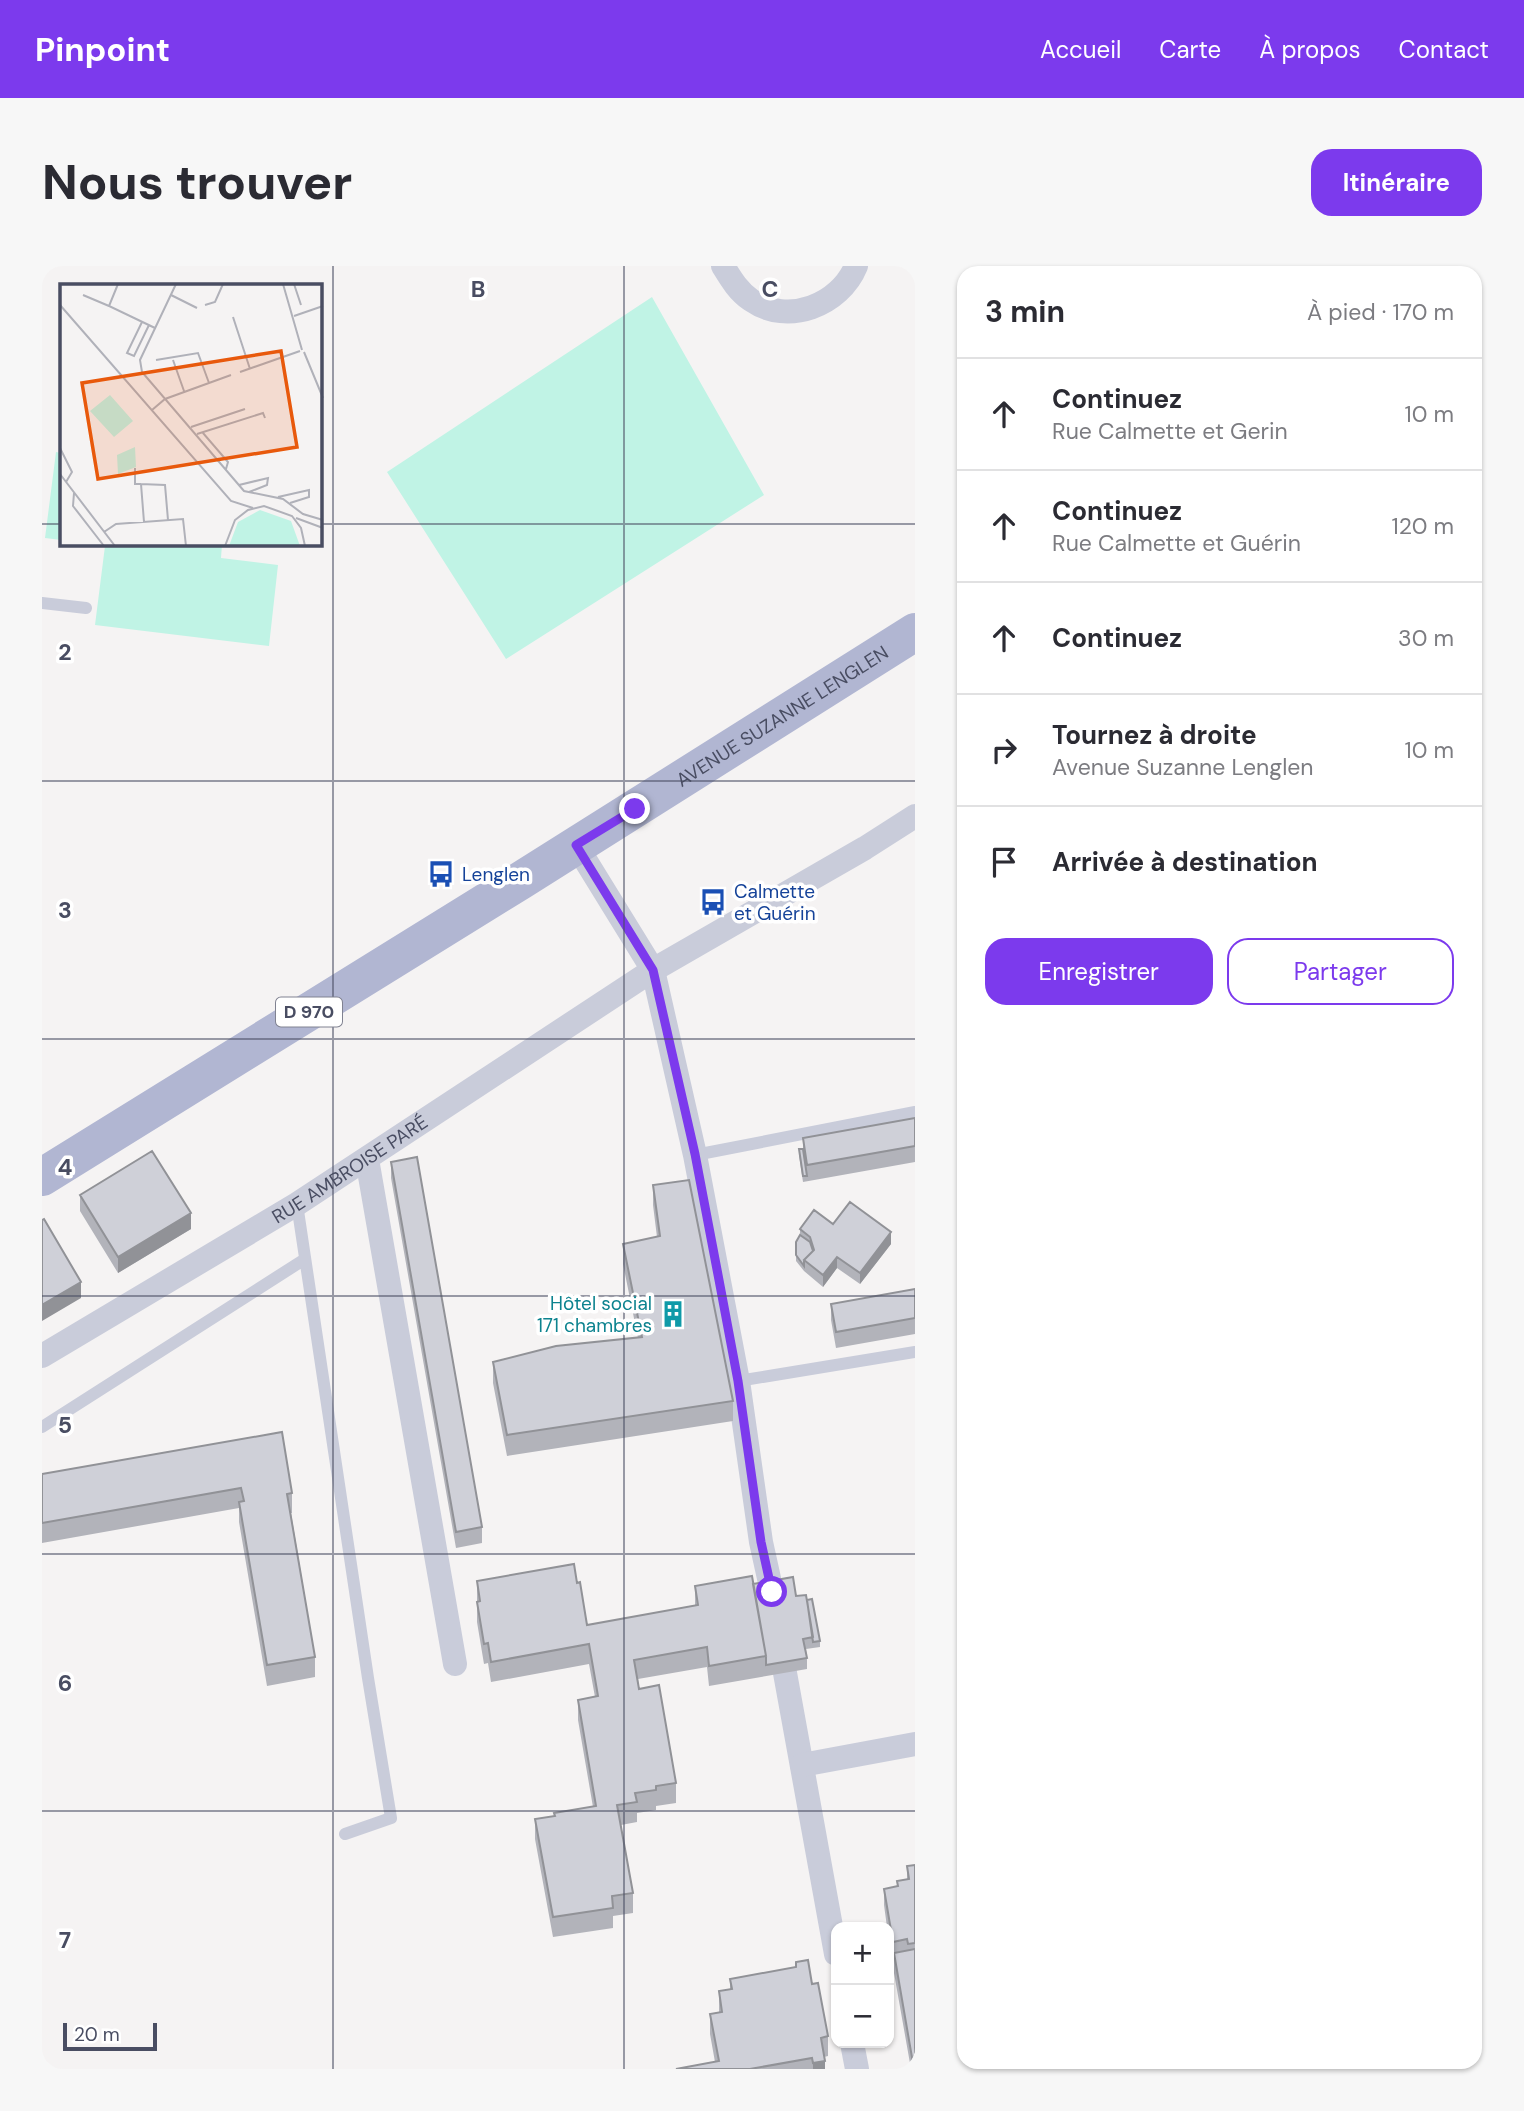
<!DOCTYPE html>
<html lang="fr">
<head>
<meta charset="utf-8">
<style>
  :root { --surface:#fff; --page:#f7f7f7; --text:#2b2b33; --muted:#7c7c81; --line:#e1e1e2; --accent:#7c3aed }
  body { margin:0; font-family:"DM Sans",sans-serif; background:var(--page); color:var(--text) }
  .controls { position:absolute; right:21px; bottom:21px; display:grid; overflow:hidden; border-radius:14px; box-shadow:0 2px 5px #0004 }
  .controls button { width:63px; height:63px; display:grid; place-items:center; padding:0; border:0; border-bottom:2px solid var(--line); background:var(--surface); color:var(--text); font:35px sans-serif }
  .scale { position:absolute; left:21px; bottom:18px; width:94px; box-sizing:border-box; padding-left:7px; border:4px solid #494d62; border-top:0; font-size:19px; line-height:24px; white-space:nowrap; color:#494d62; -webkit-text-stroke:5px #fff; paint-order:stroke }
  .stop { position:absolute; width:21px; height:21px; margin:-16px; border:5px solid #7c3aed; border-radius:50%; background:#fff }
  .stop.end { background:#7c3aed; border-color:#fff; box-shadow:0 2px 7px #0008 }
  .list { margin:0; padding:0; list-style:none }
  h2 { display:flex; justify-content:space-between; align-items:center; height:91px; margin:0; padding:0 28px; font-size:30px }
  h2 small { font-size:23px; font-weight:400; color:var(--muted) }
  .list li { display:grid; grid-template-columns:46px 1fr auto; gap:21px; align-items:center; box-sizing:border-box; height:112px; padding:0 28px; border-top:2px solid var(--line) }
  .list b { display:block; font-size:26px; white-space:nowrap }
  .list p { margin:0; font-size:23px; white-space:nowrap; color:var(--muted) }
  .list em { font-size:23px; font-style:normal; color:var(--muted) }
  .actions { display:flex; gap:14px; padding:21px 28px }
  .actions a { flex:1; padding:16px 0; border:2px solid var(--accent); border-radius:21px; text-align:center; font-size:24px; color:var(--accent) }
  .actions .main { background:var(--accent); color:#fff }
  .icon { flex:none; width:38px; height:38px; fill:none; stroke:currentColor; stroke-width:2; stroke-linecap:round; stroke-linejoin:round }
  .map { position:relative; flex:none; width:873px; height:1803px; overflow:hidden; border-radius:21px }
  header { display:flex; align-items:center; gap:42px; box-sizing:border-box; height:98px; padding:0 35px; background:var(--accent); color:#fff }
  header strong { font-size:33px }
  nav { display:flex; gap:38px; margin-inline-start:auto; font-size:24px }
  .intro { display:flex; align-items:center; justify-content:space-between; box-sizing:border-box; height:168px; padding:0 42px }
  h1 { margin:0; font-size:49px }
  .button { padding:18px 32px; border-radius:21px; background:var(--accent); color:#fff; font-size:24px; font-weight:700 }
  main { display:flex; gap:42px; padding:0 42px }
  aside { flex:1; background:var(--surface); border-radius:21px; box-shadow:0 2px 5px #0004 }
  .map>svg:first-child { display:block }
  .green { fill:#c0f3e5 }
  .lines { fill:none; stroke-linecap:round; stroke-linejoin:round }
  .lane { stroke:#c9ccda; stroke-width:12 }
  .street { stroke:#c9ccda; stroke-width:24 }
  .primary { stroke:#b1b6d2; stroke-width:38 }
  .wall { fill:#b2b3ba }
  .shaded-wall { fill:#919297 }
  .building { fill:#cfd0d8; stroke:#919297; stroke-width:2 }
  .route { stroke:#7c3aed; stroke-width:9 }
  .grid { fill:none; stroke:#494d62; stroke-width:2; stroke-opacity:0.55 }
  .labels { text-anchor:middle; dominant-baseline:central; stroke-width:7; stroke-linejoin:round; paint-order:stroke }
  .shield { fill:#fff; stroke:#808291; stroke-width:2 }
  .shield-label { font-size:18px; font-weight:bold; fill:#494d62 }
  .street-label { font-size:19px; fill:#494d62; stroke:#fff }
  .transit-label { font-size:19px; fill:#164399; stroke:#fff; text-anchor:start }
  .culture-label { font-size:19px; fill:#0d838f; stroke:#fff; text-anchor:end }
  .inset-road { fill:none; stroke:#b0b1b9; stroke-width:2 }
  .view { fill:#e8590c; fill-opacity:0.15; stroke:#e8590c; stroke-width:3.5 }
  .inset-edge { fill:none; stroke:#494d62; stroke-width:3.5 }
  .grid-label { font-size:23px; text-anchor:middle; font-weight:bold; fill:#494d62; stroke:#fff; stroke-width:7; stroke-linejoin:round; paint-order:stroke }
</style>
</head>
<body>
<header>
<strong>Pinpoint</strong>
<nav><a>Accueil</a><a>Carte</a><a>À propos</a><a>Contact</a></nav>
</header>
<div class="intro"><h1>Nous trouver</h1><a class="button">Itinéraire</a></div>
<main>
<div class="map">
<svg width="873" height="1803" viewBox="0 0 873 1803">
  <rect width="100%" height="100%" fill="#f5f3f3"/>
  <path class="green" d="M610,31L722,229L464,393L345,206Z
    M14,186L19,187V274L3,272Z
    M56,278H180L179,292L236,299L227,380L53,359L63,280Z"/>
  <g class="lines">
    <path class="lane" d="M0,337L44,342
      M653,889L873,846
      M255,938L326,1412L349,1552L303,1568
      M696,1115L873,1086
      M0,1161L263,993"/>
    <g class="street">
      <path d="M681,0C689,13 696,25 709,34C746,60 798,39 814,0"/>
      <path d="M534,579L611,704L653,889L696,1115L719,1276L730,1326"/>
      <path d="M325,893L413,1398"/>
      <path id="s1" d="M0,1090L255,938L611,704L823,582L873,550"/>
      <path d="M743,1407L794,1688"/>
      <path d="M760,1499L873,1478"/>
      <path d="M810,1777L815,1803"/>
    </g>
    <path class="primary" id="s2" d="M0,911L478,615L873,366"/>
  </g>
  <path class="wall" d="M873,852V896L761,916L757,889V883H761V872Z
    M349,896L440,1261V1277L414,1282L349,912Z
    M611,919L691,1135V1155L465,1190L451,1117V1096L596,1072L581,998V978L615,971L611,939Z
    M38,929L149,963L76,1007L38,945Z
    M791,958L849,978L818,1018L795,1002L781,1021L762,1005L754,995V976L758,969V963Z
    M873,1023V1068L794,1082L789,1054V1038Z
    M240,1166L250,1227V1247H249L273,1391V1411L225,1420L197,1256V1242L0,1277V1208Z
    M435,1315L535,1317L545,1359L653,1340V1320L711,1318L765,1334L778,1375V1381L764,1383L765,1392V1403L667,1420L665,1401L596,1413L597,1423L634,1517V1537L614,1540V1544L595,1547V1556L579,1559L591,1627V1647L571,1650V1662L511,1671L493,1573V1553L512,1550L551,1541L536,1454V1434L553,1431L547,1398L449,1416L446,1397L442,1398L435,1356Z
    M873,1599V1803H869L852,1707V1692H851L847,1670V1661H845L842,1639V1623L855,1620V1615L865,1613V1600Z
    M754,1696L770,1718L786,1770V1790L782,1791L783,1803H634L673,1796L668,1768V1748L677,1747V1725L688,1724V1713L754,1701Z"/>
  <path class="shaded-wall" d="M149,947V963L76,1007V991Z
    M849,966V978L818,1018V1007Z
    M795,991V1002L781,1021V1009Z
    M39,1016V1032L0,1055V1039Z
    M783,1795V1803H771V1797Z"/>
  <path class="building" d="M873,852V880L765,899L761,872Z
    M757,883H761L765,910H761Z
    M110,885L149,947L76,991L38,929Z
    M375,891L440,1261L414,1266L349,896Z
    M647,914L691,1135L465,1169L451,1096L514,1080L600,1071L581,978L618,970L611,919Z
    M808,936L849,966L818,1007L795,991L781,1009L762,994L772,984L768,971L758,963L772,944L791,958Z
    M2,953L39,1016L0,1039V954Z
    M758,969L768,976L771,985L762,994V1000L754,989V976Z
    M873,1023V1052L794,1066L789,1038Z
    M240,1166L250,1227L245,1228L273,1391L225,1399L197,1236L202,1235L199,1222L0,1257V1208Z
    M532,1298L535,1317L538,1316L545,1359L656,1339L653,1320L710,1310L724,1390L667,1400L665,1381L592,1394L597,1423L617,1419L634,1517L614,1520V1524L593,1527L595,1536L575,1539L591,1627L570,1630L571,1642L511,1651L493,1553L513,1550L512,1547L554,1540L536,1434L556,1430L547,1378L449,1396L446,1377L442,1378L435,1336L438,1335L435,1315Z
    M751,1311L754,1330L764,1329L771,1371L761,1373L765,1392L724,1399V1390L711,1318Z
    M770,1333L778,1375L771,1376L765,1334Z
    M873,1599V1677L866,1678L865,1673L851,1676L842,1623L856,1620L855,1615L867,1613L865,1600Z
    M873,1683V1803H872L852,1687Z
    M766,1694L770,1718L776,1717L786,1770L779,1772L783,1795L771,1797L770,1792L708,1803H634L677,1795L668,1748L680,1746L677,1725L690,1723L688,1713L754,1701V1696Z"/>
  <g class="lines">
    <path class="route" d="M593,543L534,579L611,704L653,888L677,1014L696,1115L719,1276L730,1326"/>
  </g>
  <path class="grid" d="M291,0V1803M582,0V1803M0,258H19M278,258H873M0,515H873M0,773H873M0,1030H873M0,1288H873M0,1545H873"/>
  <defs>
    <symbol id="bus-bare" viewBox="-9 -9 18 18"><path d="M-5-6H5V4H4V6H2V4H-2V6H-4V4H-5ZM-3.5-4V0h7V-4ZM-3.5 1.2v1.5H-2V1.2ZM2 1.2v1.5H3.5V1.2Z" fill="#1a4fb4" stroke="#fff" stroke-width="2.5" paint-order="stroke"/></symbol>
    <symbol id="building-bare" viewBox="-9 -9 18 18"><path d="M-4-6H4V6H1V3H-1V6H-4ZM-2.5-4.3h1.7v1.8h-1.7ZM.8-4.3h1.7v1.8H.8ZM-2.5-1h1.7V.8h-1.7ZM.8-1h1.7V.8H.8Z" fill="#0f9aa8" stroke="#fff" stroke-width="2.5" paint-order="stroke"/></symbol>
  </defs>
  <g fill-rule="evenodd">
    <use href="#bus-bare" x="380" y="589" width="38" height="38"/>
    <use href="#bus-bare" x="652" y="617" width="38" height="38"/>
    <use href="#building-bare" x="612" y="1029" width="38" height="38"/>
  </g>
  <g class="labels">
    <rect class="shield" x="234" y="731.5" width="66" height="29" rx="5"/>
    <g class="shield-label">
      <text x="267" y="746">D 970</text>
    </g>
    <g class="street-label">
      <text stroke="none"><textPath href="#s2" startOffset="872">AVENUE SUZANNE LENGLEN</textPath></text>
      <text stroke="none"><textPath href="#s1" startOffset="360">RUE AMBROISE PARÉ</textPath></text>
    </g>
    <g class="transit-label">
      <text x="420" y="608">Lenglen</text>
      <text x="692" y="625">Calmette<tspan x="692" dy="22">et Guérin</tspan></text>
    </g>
    <g class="culture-label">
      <text x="610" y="1037">Hôtel social<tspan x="610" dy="22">171 chambres</tspan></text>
    </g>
  </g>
  <g transform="translate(18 18)">
    <rect width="262" height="262" fill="#f5f3f3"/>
    <path d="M50,111L73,137L54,153L30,127ZM75,163L76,183L58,190L57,171ZM200,226L231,237L240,262H169L178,238Z" fill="#c0f3e5"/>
    <path class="inset-road" d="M58,0L49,22L95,44M116,0L80,76L82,88L184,207L223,215L243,230L263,236M223,0L242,66M234,0L241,21M23,11L49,22M111,11L137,24M0,21L171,217L193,224M145,21L155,18L163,0M234,32L263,22M173,33L190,85M82,38L67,69L74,72L89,41M244,68L263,114M96,76L138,69L149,99M113,76L124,107M180,88L240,67M92,126L105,115L171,91M131,143L185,125M143,149L168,178L166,185M137,150L203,129L205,134M0,164L12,188L6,198M75,184V200H81M0,190L55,262M179,201L208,194L207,201L189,208M14,209L13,222L44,262M218,213L249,206V213L230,219M236,234L263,244M84,238L81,200L105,201L108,236M44,248L56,240L123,235L126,262M165,262L175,236L188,226L204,222L232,232L241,244L245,262"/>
    <path class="view" d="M221,67L237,163L38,195L22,99Z"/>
    <rect width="262" height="262" class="inset-edge"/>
  </g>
  <g class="grid-label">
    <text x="436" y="31">B</text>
    <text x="728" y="31">C</text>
    <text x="23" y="394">2</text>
    <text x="23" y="652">3</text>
    <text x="23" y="909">4</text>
    <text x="23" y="1167">5</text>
    <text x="23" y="1425">6</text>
    <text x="23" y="1682">7</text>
  </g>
</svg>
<div class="controls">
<button>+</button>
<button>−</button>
</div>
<div class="scale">20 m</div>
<div class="stop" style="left:730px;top:1326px"></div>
<div class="stop end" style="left:593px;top:543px"></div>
</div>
<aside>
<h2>3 min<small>À pied · 170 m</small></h2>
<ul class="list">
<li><svg class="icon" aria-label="ahead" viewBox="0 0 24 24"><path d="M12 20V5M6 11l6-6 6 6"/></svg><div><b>Continuez</b><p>Rue Calmette et Gerin</p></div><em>10 m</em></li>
<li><svg class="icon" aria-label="ahead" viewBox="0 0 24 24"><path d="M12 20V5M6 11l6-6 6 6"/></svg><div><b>Continuez</b><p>Rue Calmette et Guérin</p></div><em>120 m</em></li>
<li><svg class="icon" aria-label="ahead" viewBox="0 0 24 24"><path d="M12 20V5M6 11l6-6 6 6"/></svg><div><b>Continuez</b></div><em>30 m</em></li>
<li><svg class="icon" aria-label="right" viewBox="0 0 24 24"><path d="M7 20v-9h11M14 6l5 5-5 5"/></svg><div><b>Tournez à droite</b><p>Avenue Suzanne Lenglen</p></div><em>10 m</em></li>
<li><svg class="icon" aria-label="arrive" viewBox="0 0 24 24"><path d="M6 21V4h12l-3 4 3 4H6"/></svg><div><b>Arrivée à destination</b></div></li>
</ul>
<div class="actions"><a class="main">Enregistrer</a><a>Partager</a></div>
</aside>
</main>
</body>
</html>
